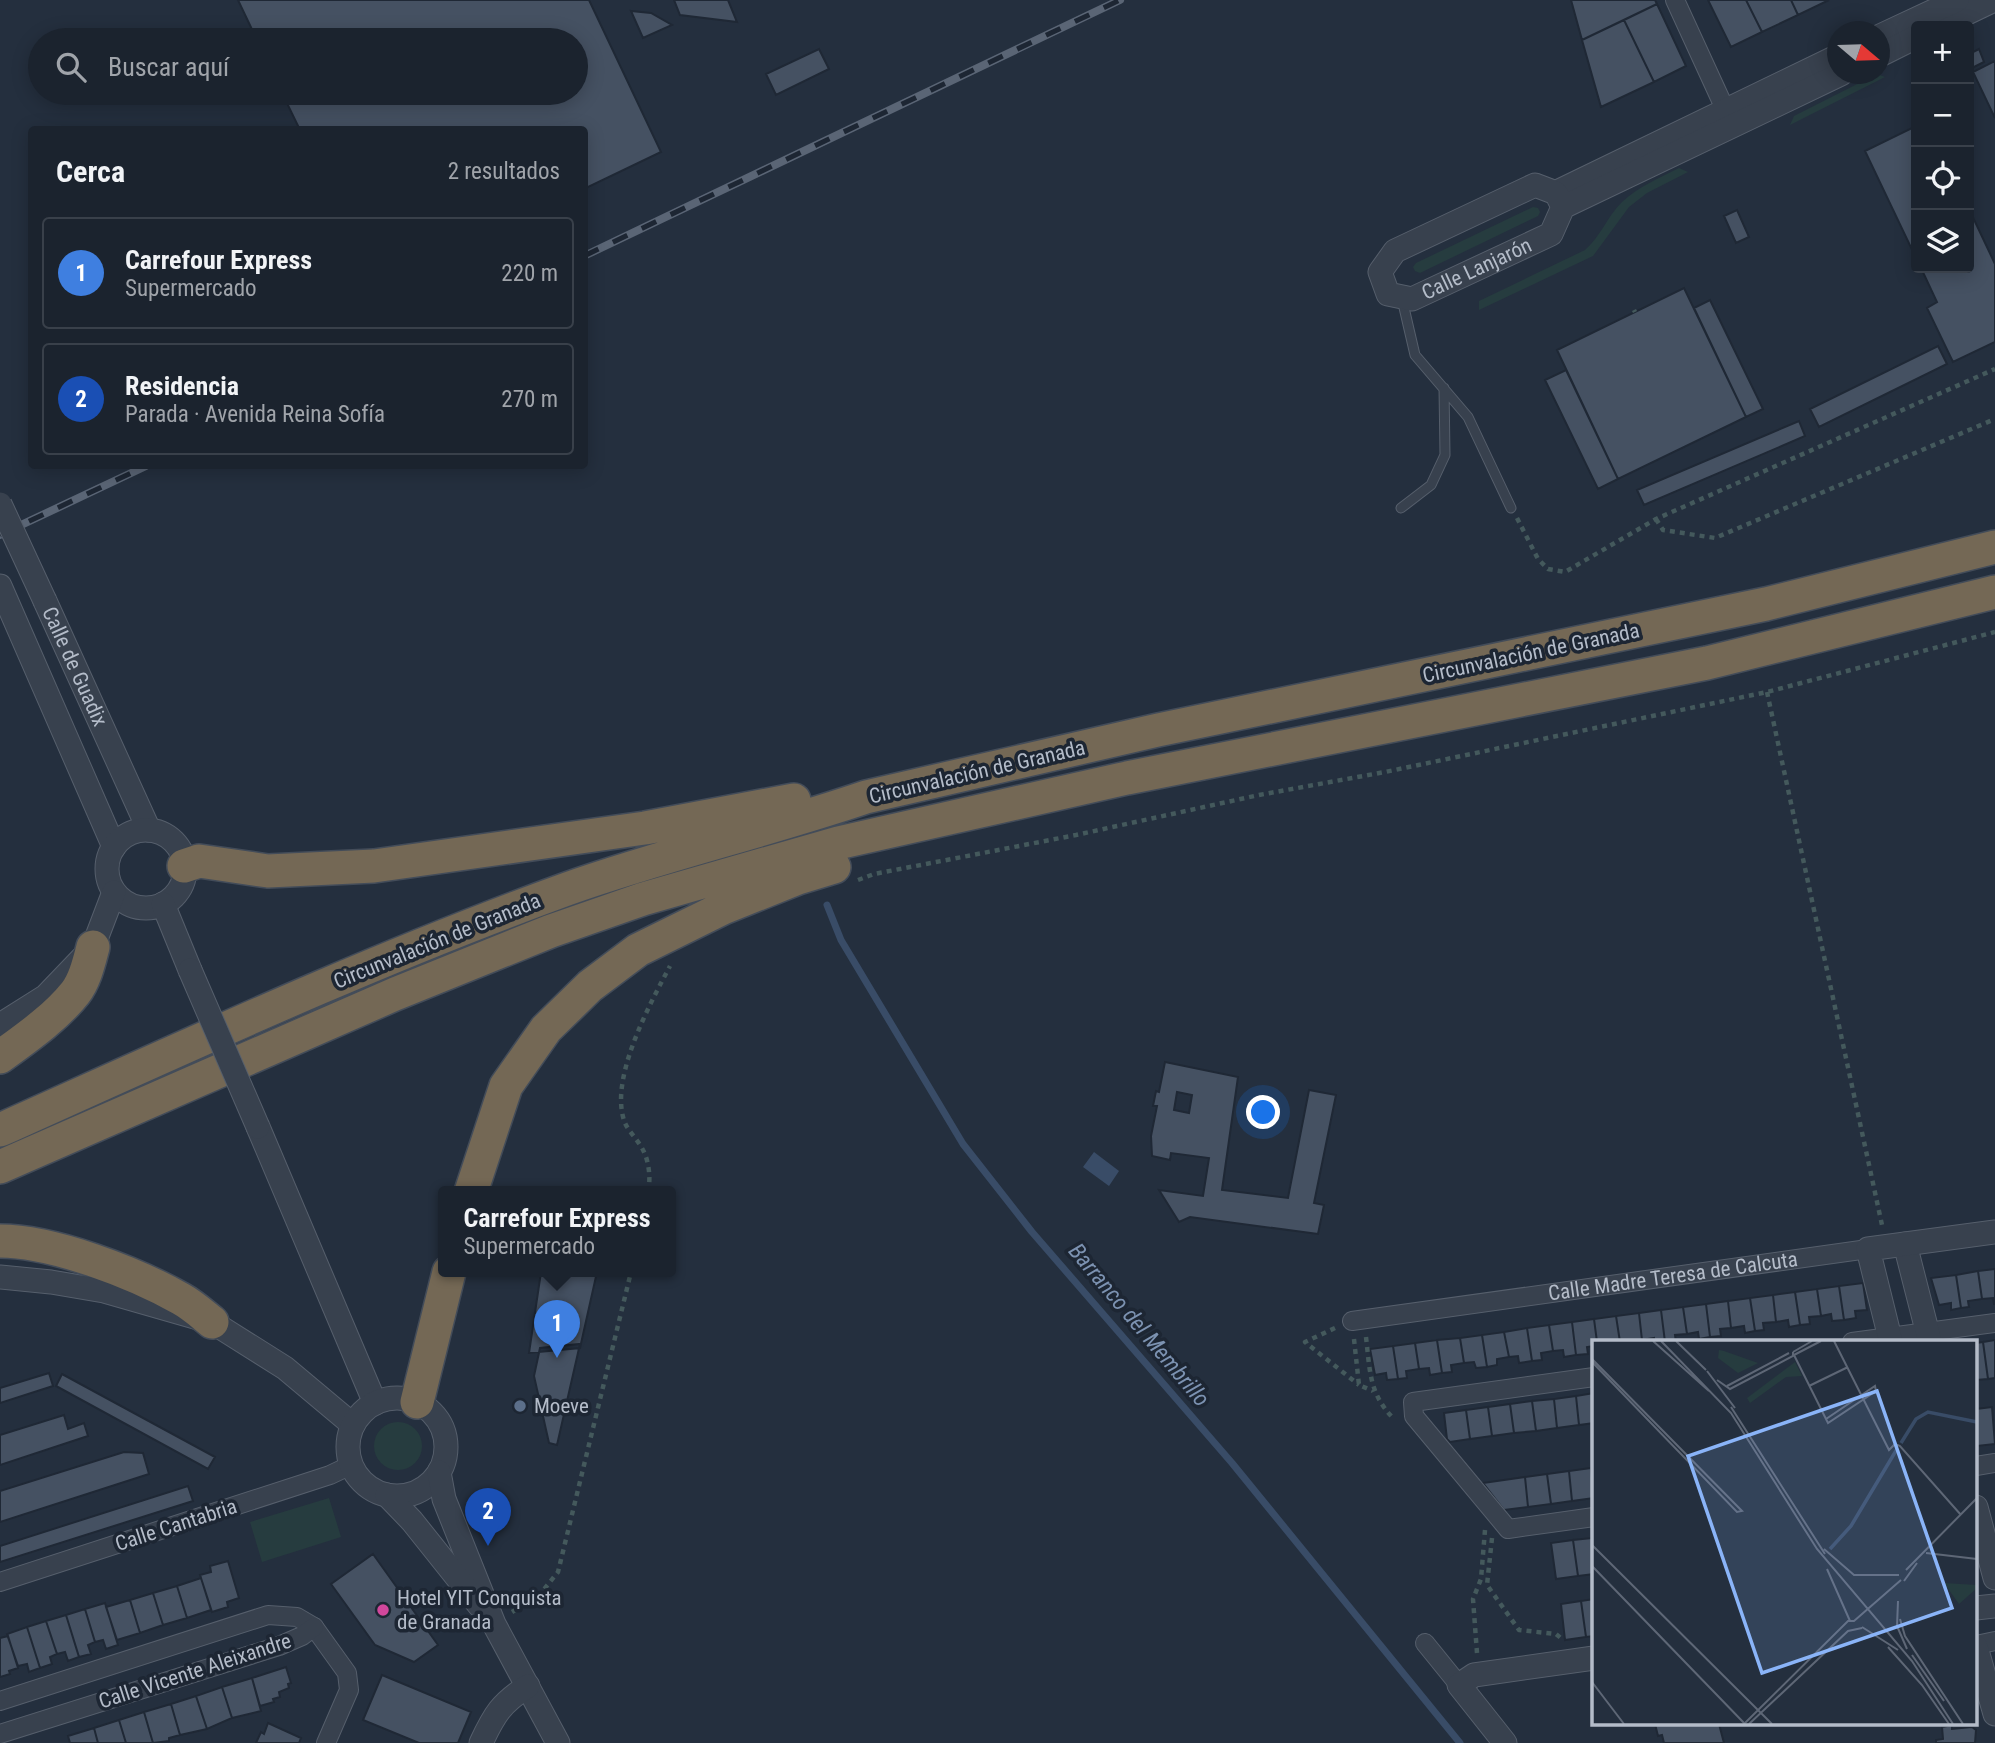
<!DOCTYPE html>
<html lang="es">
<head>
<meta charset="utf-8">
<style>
  :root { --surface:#1b232e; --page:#242b36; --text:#f1f3f6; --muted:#a0a4aa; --line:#39404a; --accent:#8ab4f8 }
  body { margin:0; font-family:"Roboto Condensed",sans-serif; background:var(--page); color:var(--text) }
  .controls { position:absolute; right:21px; top:21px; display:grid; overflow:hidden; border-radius:7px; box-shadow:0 4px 18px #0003 }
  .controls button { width:63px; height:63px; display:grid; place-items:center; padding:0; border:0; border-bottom:2px solid var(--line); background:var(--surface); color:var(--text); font:35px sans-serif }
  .compass { position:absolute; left:1827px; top:21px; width:63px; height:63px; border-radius:50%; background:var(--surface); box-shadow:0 4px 18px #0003; rotate:109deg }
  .you { position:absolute; left:1264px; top:1113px; width:24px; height:24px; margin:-18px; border:5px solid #fff; border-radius:50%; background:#1a73e8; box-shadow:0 0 0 10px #1a73e833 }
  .badge { display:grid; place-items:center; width:46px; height:46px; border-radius:50%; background:var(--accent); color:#fff; font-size:23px; font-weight:700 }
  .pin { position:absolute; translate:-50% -58px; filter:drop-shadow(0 2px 4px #0008) }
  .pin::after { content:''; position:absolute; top:37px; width:24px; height:21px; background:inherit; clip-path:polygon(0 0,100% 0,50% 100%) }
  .popup { position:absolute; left:438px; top:1186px; width:238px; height:91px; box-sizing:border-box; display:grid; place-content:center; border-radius:7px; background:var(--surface); filter:drop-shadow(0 2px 5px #0005); font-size:23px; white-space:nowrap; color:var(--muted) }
  .popup b { font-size:26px; color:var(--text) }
  .popup::after { content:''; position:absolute; left:50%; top:100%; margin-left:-14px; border:14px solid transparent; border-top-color:var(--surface) }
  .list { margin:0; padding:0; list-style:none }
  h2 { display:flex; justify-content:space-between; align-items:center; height:91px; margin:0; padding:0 28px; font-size:30px }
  h2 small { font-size:23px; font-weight:400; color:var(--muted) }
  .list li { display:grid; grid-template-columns:46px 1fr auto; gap:21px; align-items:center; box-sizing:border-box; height:112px; margin:0 14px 14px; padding:0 14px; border:2px solid var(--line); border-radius:7px }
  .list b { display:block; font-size:26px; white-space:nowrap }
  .list p { margin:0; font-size:23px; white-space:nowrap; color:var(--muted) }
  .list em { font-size:23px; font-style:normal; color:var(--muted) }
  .icon { flex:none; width:38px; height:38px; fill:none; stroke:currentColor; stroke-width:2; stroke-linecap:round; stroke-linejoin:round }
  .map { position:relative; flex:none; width:1995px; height:1743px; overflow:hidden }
  .search { position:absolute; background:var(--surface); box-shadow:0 4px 18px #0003; left:28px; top:28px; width:560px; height:77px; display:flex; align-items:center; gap:18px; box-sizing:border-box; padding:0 24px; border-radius:38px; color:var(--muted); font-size:26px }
  .panel { position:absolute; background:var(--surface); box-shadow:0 4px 18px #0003; left:28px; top:126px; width:560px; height:343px; border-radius:7px }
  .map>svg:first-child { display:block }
  .green { fill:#263c3f }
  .water { fill:#394c67 }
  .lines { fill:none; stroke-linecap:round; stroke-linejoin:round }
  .stream { stroke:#394c67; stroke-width:7 }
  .building { fill:#455162; stroke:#1f2835; stroke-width:2; fill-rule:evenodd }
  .service-casing { stroke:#565f6c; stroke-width:11 }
  .minor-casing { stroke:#565f6c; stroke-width:20 }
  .tertiary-casing { stroke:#565f6c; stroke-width:25 }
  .motorway-casing { stroke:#434c59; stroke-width:36 }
  .path { stroke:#44595c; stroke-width:4.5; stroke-dasharray:5 5; stroke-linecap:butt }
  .service { stroke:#38414e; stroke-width:9 }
  .minor { stroke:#38414e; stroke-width:18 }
  .tertiary { stroke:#38414e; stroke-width:23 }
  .motorway { stroke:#746855; stroke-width:33 }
  .rail-casing { stroke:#5a6575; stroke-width:8 }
  .rail { stroke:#1d2633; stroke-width:5; stroke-dasharray:16; stroke-linecap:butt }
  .tertiary-bridge-casing { stroke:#565f6c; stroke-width:25; stroke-linecap:butt }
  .tertiary-bridge { stroke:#38414e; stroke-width:23 }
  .service-dot { fill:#5c6f8a; stroke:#1d2633; stroke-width:2.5 }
  .hotel-dot { fill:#d1479c; stroke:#1d2633; stroke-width:2.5 }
  .labels { text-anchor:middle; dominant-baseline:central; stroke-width:7; stroke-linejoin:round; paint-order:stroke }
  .street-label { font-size:21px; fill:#b4bcc9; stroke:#1d2633 }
  .poi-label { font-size:21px; fill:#b4bcc9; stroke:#1d2633; text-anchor:start }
  .water-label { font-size:23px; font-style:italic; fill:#7c92b1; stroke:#1d2633 }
  .inset-river { fill:none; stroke:#394c67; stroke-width:3.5 }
  .inset-road { fill:none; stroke:#5e6776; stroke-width:2 }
  .view { fill:#8ab4f8; fill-opacity:0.15; stroke:#8ab4f8; stroke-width:3.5 }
  .inset-edge { fill:none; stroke:#b4bcc9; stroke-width:3.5 }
</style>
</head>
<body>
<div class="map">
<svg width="1995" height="1743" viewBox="0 0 1995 1743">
  <rect width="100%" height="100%" fill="#242f3e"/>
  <path class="green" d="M1877,74L1885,77L1790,125L1794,116Z
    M1679,168L1688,172L1647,193L1629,207L1593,256L1479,310V301L1585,250C1601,236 1607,217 1622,202C1638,187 1659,178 1679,168Z
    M1533,207L1538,208L1540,212L1538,216L1420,273L1415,271L1413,267L1416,263Z
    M374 1446a24 24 0 1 1 48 0a24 24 0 1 1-48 0Z
    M329,1498L341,1537L262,1562L250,1522Z"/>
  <path class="water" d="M1094,1152L1119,1171L1109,1186L1083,1167Z"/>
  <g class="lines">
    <path class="stream" d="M827,905L841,940L963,1144L1032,1232L1232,1463L1460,1743"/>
  </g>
  <path class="building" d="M238,0H589L661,152L584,189V130H300L282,93H576V40H257Z
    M674,0H728L737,22L680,15Z
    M1571,0H1655L1657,4L1582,40Z
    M1708,0H1746L1762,32L1731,47Z
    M1746,0H1791L1798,15L1762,32Z
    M1791,0H1829L1798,15Z
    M1657,4L1686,66L1654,82L1624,20Z
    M631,11L651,13L672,25L643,38Z
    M1624,20L1654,82L1601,107L1582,40Z
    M819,49L829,69L776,95L766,74Z
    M1979,49L1984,62L1972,68L1969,54Z
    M1995,61V118L1973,72Z
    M1916,126V258L1865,151Z
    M1969,209L1995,264V342L1953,362L1927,308L1937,302L1921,268H1969Z
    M1737,210L1749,237L1736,243L1724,216Z
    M1684,288L1746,417L1618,479L1557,350Z
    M1710,300L1763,409L1746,417L1694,308Z
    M1938,346L1947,364L1819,427L1810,409Z
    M1566,370L1618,479L1598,489L1545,380Z
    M1799,421L1805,436L1644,505L1637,490Z
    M1165,1062L1238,1077L1222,1190L1288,1198L1309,1090L1336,1095L1314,1203L1324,1205L1318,1234L1190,1217L1179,1222L1159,1190L1203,1196L1209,1158L1171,1153L1170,1160L1152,1156L1151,1136L1157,1106H1153L1156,1091L1159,1092ZM1177,1092L1192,1095L1189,1113L1174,1110Z
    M1995,1269V1304H1994L1993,1298L1982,1299L1978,1271Z
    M1978,1271L1982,1299L1968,1301L1969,1307L1961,1308L1956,1275Z
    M541,1272H597L580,1348L529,1353Z
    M1956,1275L1961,1308L1951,1310V1303L1939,1305L1931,1278Z
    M1863,1283L1867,1310L1855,1311L1856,1318L1844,1320L1839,1286Z
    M1839,1286L1844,1320L1832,1321L1831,1314L1821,1316L1817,1289Z
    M1817,1289L1821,1316L1809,1317L1810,1324L1800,1325L1795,1292Z
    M1795,1292L1800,1325L1789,1327L1788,1320L1776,1322L1773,1295Z
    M1773,1295L1776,1322L1763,1323L1764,1330L1755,1331L1750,1298Z
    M1750,1298L1755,1331L1745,1333L1744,1326L1731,1328L1728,1301Z
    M1728,1301L1731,1328L1720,1329L1721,1336L1710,1337L1706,1304Z
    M1706,1304L1710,1337L1699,1339L1698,1332L1687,1334L1683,1307Z
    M1683,1307L1687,1334L1675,1335L1676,1342H1665L1661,1310Z
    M1661,1310L1665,1342H1654V1338L1642,1340L1639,1313Z
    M1639,1313L1642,1340L1620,1342L1616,1316Z
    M1616,1316L1620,1342H1597L1594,1319Z
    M1594,1319L1597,1342H1594V1346L1587,1347L1588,1354L1576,1355L1572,1322Z
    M1572,1322L1576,1355L1564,1357L1563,1350L1553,1351L1549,1325Z
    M1549,1325L1553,1351L1541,1353L1542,1360L1532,1361L1527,1328Z
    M1527,1328L1532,1361L1519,1363L1518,1356L1509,1357L1504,1332Z
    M1504,1332L1509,1357L1497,1359V1365L1487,1367L1482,1335Z
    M1482,1335L1487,1367L1476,1368L1474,1362L1464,1363L1460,1338Z
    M1460,1338L1464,1363L1451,1365L1452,1372L1442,1373L1437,1340Z
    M1437,1340L1442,1373L1430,1375L1429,1368L1419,1369L1415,1343Z
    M1995,1340V1378L1988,1379L1983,1342Z
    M1983,1342L1988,1379L1976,1380V1343Z
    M1415,1343L1419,1369L1406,1371L1407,1378L1398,1379L1393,1346Z
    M580,1344L557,1445L549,1443L534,1376L540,1348Z
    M1393,1346L1398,1379L1387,1380L1386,1373L1375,1375L1370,1349Z
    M49,1373L53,1386L0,1403V1388Z
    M62,1374L215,1457L208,1469L56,1386Z
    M1594,1393V1423L1579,1425L1576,1396Z
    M1576,1396L1579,1425L1557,1428L1554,1399Z
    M1554,1399L1557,1428L1536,1431L1532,1401Z
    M1532,1401L1536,1431L1514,1433L1510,1404Z
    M1510,1404L1514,1433L1492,1436L1488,1407Z
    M1488,1407L1492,1436L1470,1439L1466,1410Z
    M1992,1407L1995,1444L1977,1446L1976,1409Z
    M1466,1410L1470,1439L1450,1442L1447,1439L1444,1413Z
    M64,1415L68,1429L84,1423L88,1436L0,1465V1435Z
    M124,1452L143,1453L149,1474L0,1522V1491Z
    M1591,1468L1594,1498L1572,1501L1569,1471Z
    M1569,1471L1572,1501L1551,1504L1547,1474Z
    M1547,1474L1551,1504L1528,1507L1525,1477Z
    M1525,1477L1528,1507L1504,1510L1483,1483Z
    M188,1486L193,1501L0,1562V1546Z
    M1592,1538L1594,1574L1578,1576L1573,1540Z
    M1573,1540L1578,1576L1556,1579L1551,1543Z
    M373,1554L438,1645L414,1662L375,1645L331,1584Z
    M228,1561L239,1598L227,1602L228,1607L212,1612L200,1575L211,1572L210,1566Z
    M201,1578L211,1610L187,1618L177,1586Z
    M177,1586L187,1618L163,1625L153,1593Z
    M153,1593L163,1625L140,1633L130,1600Z
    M1594,1599V1636L1586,1637L1581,1601Z
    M130,1600L140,1633L117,1640L106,1607Z
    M1581,1601L1586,1637L1565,1640L1561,1604Z
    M105,1603L118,1645L106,1649L103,1640L95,1642L85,1609Z
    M85,1609L95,1642L88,1645L91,1654L79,1657L66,1615Z
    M66,1615L79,1657L68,1661L65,1652L57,1654L46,1621Z
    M46,1621L57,1654L50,1657L52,1664L40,1668L27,1627Z
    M27,1627L40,1668L29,1672L27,1664L18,1666L7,1634Z
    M8,1636L18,1668L9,1671L10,1674L0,1677V1638Z
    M286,1667L291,1683L288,1684L289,1688L279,1692L280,1697L273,1699L274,1702L260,1706L252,1678Z
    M382,1675L471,1712L458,1743H419L363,1720Z
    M252,1678L261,1711L232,1718L222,1687Z
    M222,1687L232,1718L207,1729L196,1696Z
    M196,1696L207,1729L180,1735L171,1704Z
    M171,1704L180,1735L169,1738V1741L153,1743L144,1712Z
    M144,1712L153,1743H126L119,1720Z
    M119,1720L126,1743H98L94,1728Z
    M268,1723L301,1738L299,1743H256L261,1732L264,1734Z
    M1655,1724H1719L1724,1743H1664L1662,1735L1658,1736Z
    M1952,1725V1729L1972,1727L1976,1730L1975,1743H1936V1740L1943,1739L1942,1727Z
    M94,1728L98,1743H70L68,1736Z"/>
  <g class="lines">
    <defs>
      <path id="service" d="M1402,299L1415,355L1468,417L1511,508
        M1401,508L1431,485L1445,455L1444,388"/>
      <g id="minor">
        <path d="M1675,0L1725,109"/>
        <path id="s1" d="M1352,1321L1868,1249"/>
        <path d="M1852,1342L1995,1323"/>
        <path d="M1594,1377L1413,1402L1414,1416L1508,1529L1594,1517"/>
        <path d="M1976,1466L1995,1463"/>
        <path d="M0,1582L330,1475L351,1465"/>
        <path d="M1425,1643L1459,1685"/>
        <path d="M1976,1645L1995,1641"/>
        <path d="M0,1701L268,1615L297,1617L314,1627L347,1673L349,1690L326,1743"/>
        <path d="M0,1734L279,1646L302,1636L314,1627"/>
      </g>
      <g id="tertiary">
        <path d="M1940,26L1994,0"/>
        <path d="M1880,36L1957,0"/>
        <path d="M1880,55L1916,37"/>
        <path d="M1557,192L1838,56"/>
        <path id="s2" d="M1563,207L1556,193L1535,185L1395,251L1380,272L1388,294L1412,299L1551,234L1563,207L1841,74"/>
        <path d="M0,586L114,847"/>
        <path id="s3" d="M45,601L149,830"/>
        <circle cx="146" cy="869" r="39"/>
        <path d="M163,904L190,970"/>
        <path d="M0,1025L46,996L93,947L114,892"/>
        <path d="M258,1127L375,1403"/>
        <path d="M1905,1244L1930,1342"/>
        <path d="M0,1277L51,1282L104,1291L212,1322L285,1368L353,1425"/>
        <path d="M1891,1342L1868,1249L1995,1232"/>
        <circle cx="397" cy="1447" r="49"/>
        <path d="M439,1472L444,1499L494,1624L558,1743"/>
        <path d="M387,1495L412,1521L479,1605"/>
        <path d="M1976,1507L1995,1578"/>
        <path d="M1976,1608L1995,1606"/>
        <path d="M1976,1647L1995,1714"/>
        <path d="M481,1743C494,1715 501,1703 528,1686"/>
        <path d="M1505,1743L1459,1685L1474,1675L1594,1658"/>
      </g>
      <path id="motorway" d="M184,866L199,861L268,871L374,866L645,828L794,800
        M0,1057C26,1038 55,1018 75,993C85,980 89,962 93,947
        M0,1130C187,1046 374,959 567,889C665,854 767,831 866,797L1158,730L1766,604L1995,547
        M0,1167L395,994L551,931L643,899L838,843L1127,778L1707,663L1995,592
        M471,1192L506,1086L546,1029L590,986L638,950L723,908L798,878L834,867
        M0,1241C53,1241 135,1273 181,1299C192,1305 202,1314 212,1322
        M417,1402L449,1272"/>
    </defs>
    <use href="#service" class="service-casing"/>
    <use href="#minor" class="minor-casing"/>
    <use href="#tertiary" class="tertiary-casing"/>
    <use href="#motorway" class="motorway-casing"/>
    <path class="path" d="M1634,310L1635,312
      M1517,518L1538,559L1548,569L1565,572L1656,519L1995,369
      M1656,519L1663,530L1715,538L1995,419
      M1767,692L1882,1225
      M858,880L874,874L1076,835L1259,795L1385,772L1767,692L1995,632
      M648,1192C651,1179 649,1161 643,1150C638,1140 629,1132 625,1123C608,1080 650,1004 670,966
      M1335,1328L1305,1342L1359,1385
      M1366,1337C1370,1371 1369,1394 1394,1419
      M1354,1339L1359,1385L1373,1391
      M1492,1538L1487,1585L1519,1630L1556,1634L1562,1639
      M512,1612L541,1593L558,1572L631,1272
      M1477,1653L1473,1599L1481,1579L1485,1530"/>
    <use href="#service" class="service"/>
    <use href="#minor" class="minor"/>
    <use href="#tertiary" class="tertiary"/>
    <use href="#motorway" class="motorway"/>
    <defs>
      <path id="rail" d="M584,256L1120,0
        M0,535L146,466"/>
    </defs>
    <use href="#rail" class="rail-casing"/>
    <use href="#rail" class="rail"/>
    <defs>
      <path id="tertiary-bridge" d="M0,504L45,601
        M190,970L258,1127"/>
    </defs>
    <use href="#tertiary-bridge" class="tertiary-bridge-casing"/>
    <use href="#tertiary-bridge" class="tertiary-bridge"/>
  </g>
  <circle class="service-dot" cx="520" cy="1406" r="7"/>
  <circle class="hotel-dot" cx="383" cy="1610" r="7"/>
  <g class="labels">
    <g class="street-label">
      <text stroke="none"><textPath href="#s2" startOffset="338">Calle Lanjarón</textPath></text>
      <text transform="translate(1531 653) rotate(-12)">Circunvalación de Granada</text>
      <text stroke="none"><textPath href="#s3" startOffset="72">Calle de Guadix</textPath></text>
      <text transform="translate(977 772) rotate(-13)">Circunvalación de Granada</text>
      <text transform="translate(437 941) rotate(-22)">Circunvalación de Granada</text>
      <text stroke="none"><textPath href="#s1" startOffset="324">Calle Madre Teresa de Calcuta</textPath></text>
      <text transform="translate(176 1525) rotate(-18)">Calle Cantabria</text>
      <text transform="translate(195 1671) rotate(-18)">Calle Vicente Aleixandre</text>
    </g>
    <g class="poi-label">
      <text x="534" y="1406">Moeve</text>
      <text x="397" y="1598">Hotel YIT Conquista<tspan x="397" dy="24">de Granada</tspan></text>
    </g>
    <g class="water-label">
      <text transform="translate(1139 1325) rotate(50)">Barranco del Membrillo</text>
    </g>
  </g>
  <g transform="translate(1592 1340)">
    <rect width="385" height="385" fill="#242f3e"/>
    <path d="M127,10L132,11L166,23L146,33L126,18ZM203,22L210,36L194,37L158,63L155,58ZM352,243L385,245V248L367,264Z" fill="#263c3f"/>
    <path class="inset-river" d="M309,103L324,79L336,72L385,82M238,209L259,186L305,109"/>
    <path class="inset-road" d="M61,1L117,51M69,1L139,73L225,209L320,321L361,384M84,1L114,30M242,1L297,110L303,104L308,106L369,175M201,12L220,1M202,15L236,83L284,51L283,46L234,79M202,15L229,1M0,19L150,171L145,172L0,22M115,31L143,68M125,40L138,49L201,16V12M135,46L197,13M217,46L256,27M139,67L233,214M0,205L180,384M232,209L262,235H307M334,213L385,219M0,226L153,384M235,229L258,281M314,230L385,158M312,241L325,223M306,261L305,286L315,309M308,279L313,296L371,384M270,287L306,310M296,307L330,345L357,384M320,315L352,361M0,342L32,384M153,383L256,281H262L309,240M157,384L256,291L270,288"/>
    <path class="view" d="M285,51L360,268L170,333L96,116Z"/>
    <rect width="385" height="385" class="inset-edge"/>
  </g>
</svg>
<div class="controls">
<button>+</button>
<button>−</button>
<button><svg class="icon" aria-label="locate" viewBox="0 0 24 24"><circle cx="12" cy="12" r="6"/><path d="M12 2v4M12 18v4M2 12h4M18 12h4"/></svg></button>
<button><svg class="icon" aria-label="layers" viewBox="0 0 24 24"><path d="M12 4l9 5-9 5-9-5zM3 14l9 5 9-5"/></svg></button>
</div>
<svg class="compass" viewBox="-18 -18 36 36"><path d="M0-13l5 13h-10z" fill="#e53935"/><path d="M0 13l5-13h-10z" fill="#a0a4aa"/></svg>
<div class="you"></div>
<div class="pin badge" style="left:557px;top:1358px;background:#3f7fe0">1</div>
<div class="popup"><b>Carrefour Express</b>Supermercado</div>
<div class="pin badge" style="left:488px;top:1546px;background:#1a4fb4">2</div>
<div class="search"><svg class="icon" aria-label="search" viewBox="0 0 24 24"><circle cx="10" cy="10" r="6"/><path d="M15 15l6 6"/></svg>Buscar aquí</div>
<section class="panel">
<h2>Cerca<small>2 resultados</small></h2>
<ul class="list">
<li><span class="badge" style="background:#3f7fe0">1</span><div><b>Carrefour Express</b><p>Supermercado</p></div><em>220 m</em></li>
<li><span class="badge" style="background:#1a4fb4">2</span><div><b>Residencia</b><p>Parada · Avenida Reina Sofía</p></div><em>270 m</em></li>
</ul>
</section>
</div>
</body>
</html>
